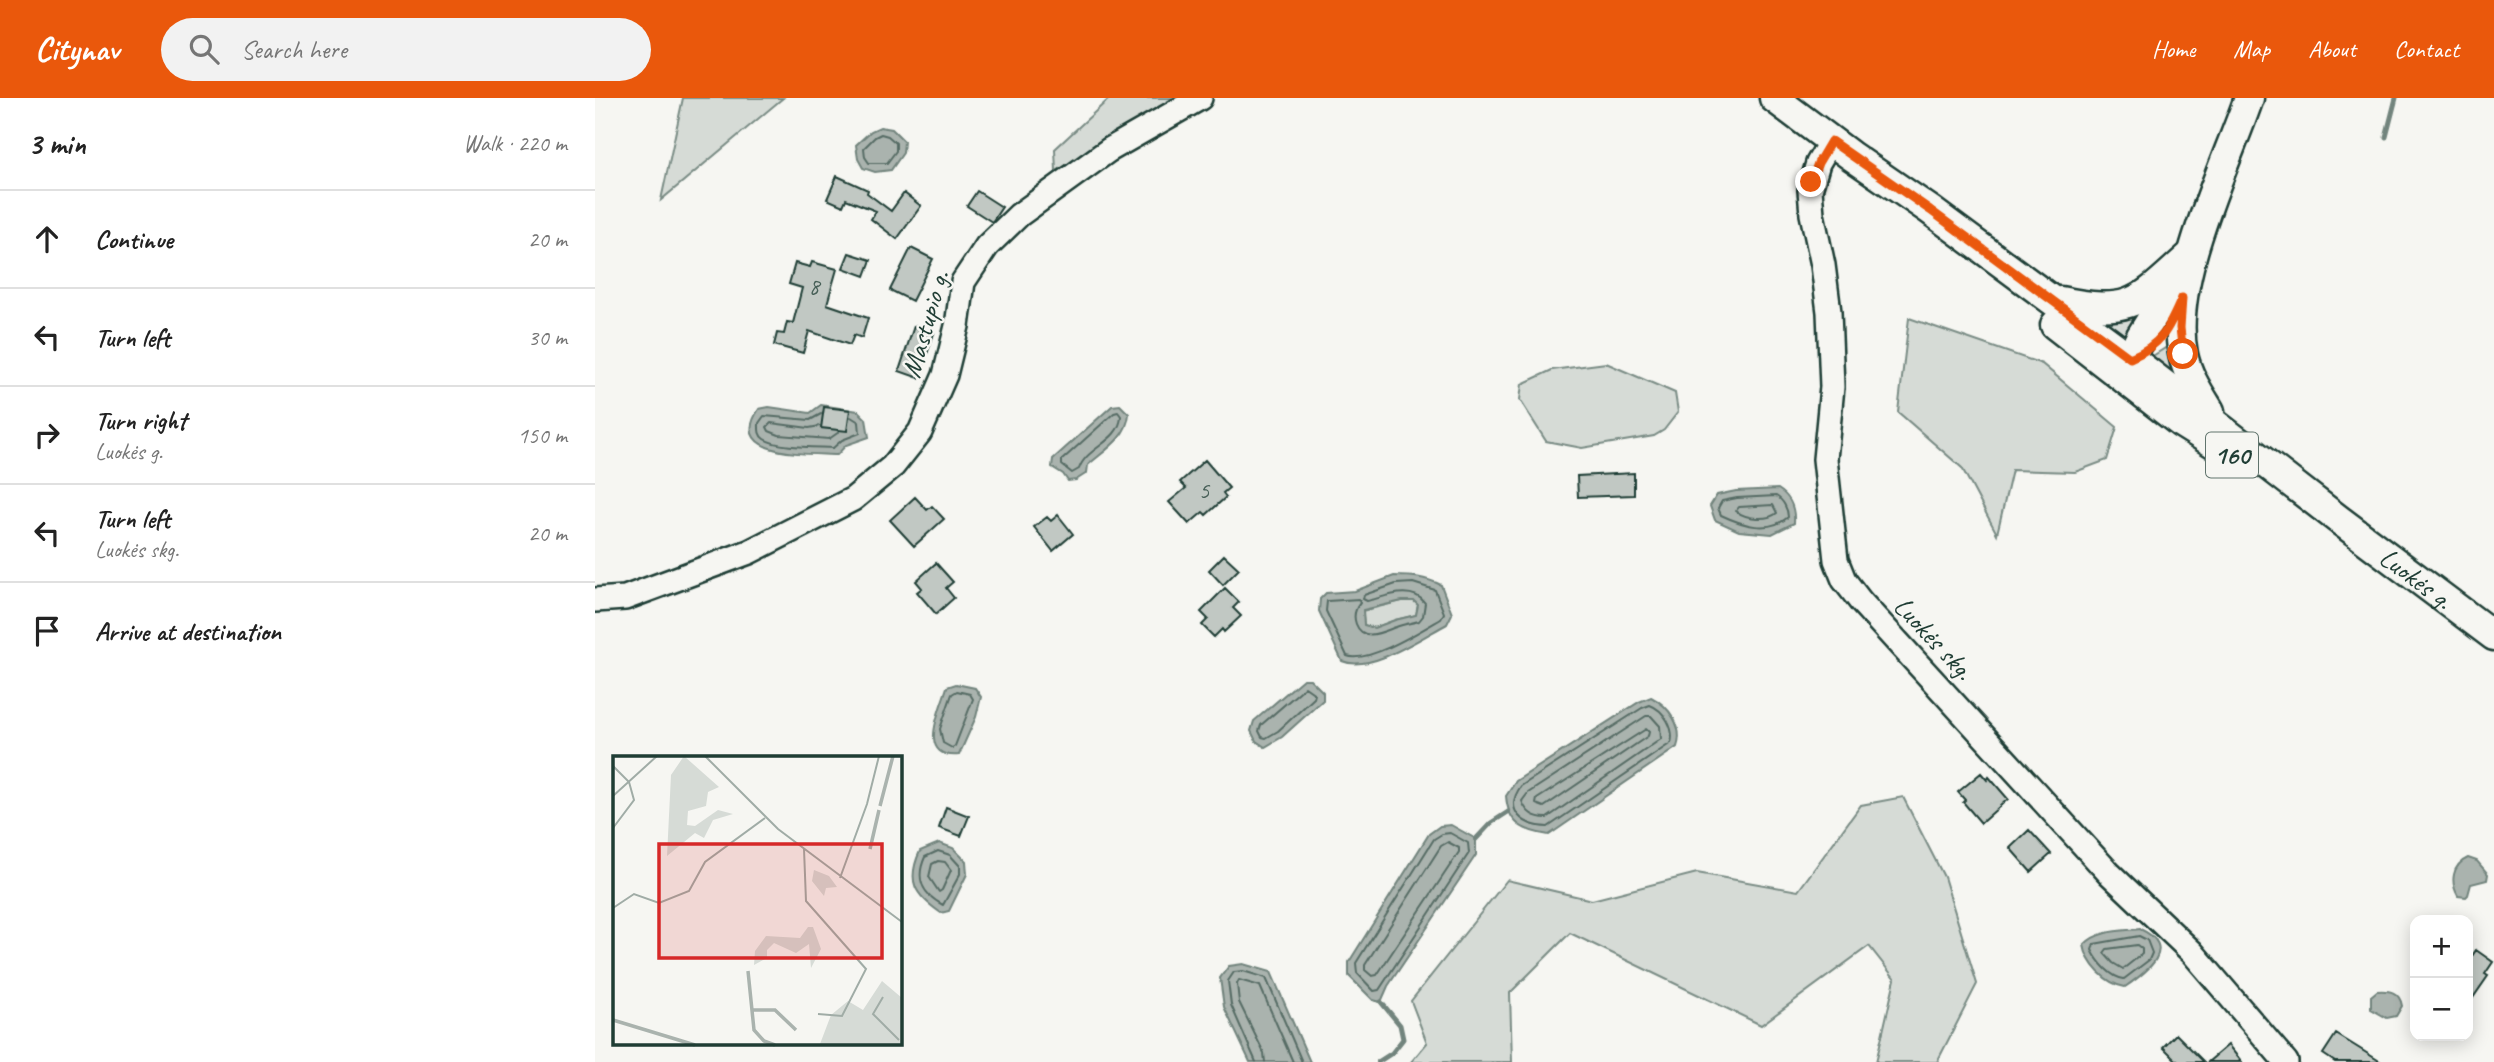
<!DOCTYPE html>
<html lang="en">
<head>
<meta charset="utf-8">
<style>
  :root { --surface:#fff; --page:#f2f2f2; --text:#222; --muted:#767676; --line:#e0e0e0; --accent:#ea580c }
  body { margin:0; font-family:Caveat,sans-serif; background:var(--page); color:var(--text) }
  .controls { position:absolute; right:21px; bottom:21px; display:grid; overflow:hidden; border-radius:14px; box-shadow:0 4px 18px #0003 }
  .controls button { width:63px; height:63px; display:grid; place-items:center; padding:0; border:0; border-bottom:2px solid var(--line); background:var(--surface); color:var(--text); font:35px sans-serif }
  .stop { position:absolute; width:21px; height:21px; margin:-16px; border:5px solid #ea580c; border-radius:50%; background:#fff }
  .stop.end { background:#ea580c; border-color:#fff; box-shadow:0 2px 7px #0008 }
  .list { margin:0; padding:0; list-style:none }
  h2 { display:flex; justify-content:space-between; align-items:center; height:91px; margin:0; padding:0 28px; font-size:30px }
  h2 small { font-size:23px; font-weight:400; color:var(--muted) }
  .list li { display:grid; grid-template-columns:46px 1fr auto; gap:21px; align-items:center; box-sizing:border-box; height:98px; padding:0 28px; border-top:2px solid var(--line) }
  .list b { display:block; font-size:26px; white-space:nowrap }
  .list p { margin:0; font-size:23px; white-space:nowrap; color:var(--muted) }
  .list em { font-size:23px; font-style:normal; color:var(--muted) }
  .icon { flex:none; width:38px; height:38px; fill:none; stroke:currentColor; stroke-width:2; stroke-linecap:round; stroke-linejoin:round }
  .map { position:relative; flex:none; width:1899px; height:964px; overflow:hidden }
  header { display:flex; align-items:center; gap:42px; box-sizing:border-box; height:98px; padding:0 35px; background:var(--accent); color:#fff }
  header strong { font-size:33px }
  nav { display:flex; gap:38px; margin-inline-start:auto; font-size:24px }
  .search { width:490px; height:63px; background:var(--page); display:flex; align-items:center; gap:18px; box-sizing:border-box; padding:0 24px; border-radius:38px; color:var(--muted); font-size:26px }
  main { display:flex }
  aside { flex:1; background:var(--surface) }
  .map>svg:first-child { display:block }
  .green { fill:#d6dbd6; stroke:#7a8c85; stroke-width:2 }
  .water { fill:#aab3ae; stroke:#72847d; stroke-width:2; fill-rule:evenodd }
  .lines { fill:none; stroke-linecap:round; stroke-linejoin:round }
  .shore { stroke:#576c65; stroke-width:2 }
  .stream { stroke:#72847d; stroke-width:5 }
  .building { fill:#c1c8c3; stroke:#1f3d34; stroke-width:2 }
  .minor-casing { stroke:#1f3d34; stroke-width:28 }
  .major-casing { stroke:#1f3d34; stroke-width:33 }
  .minor { stroke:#f6f6f2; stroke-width:23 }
  .major { stroke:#f6f6f2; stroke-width:28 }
  .route { stroke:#ea580c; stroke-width:9 }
  .labels { text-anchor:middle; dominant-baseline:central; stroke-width:5; stroke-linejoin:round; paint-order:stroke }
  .number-label { font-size:24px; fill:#486058 }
  .shield { fill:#f6f6f2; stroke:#60746d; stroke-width:2 }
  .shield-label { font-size:26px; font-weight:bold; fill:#1f3d34 }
  .street-label { font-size:28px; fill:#1f3d34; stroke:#f6f6f2 }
  .inset-river { fill:none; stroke:#aab3ae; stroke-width:3.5 }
  .inset-road { fill:none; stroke:#a0aca6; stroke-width:2 }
  .view { fill:#d62828; fill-opacity:0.15; stroke:#d62828; stroke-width:3.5 }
  .inset-edge { fill:none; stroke:#1f3d34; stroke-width:3.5 }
</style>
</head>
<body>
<header>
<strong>Citynav</strong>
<div class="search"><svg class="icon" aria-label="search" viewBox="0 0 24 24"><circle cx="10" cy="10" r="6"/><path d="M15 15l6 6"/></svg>Search here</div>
<nav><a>Home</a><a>Map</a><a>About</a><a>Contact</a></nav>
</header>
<main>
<aside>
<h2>3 min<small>Walk · 220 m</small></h2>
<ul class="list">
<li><svg class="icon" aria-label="ahead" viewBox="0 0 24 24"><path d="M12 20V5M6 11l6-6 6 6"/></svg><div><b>Continue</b></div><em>20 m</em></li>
<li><svg class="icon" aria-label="left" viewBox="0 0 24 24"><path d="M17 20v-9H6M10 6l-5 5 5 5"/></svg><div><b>Turn left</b></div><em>30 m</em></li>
<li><svg class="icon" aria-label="right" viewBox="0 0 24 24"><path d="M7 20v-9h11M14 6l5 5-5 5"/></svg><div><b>Turn right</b><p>Luokės g.</p></div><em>150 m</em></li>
<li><svg class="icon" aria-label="left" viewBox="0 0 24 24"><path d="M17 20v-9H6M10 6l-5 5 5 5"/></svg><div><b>Turn left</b><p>Luokės skg.</p></div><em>20 m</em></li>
<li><svg class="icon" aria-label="arrive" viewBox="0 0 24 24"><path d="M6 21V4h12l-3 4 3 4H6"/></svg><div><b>Arrive at destination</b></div></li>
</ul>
</aside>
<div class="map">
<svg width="1899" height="964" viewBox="0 0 1899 964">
  <rect width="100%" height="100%" fill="#f6f6f2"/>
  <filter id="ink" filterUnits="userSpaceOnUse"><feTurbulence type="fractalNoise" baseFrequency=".0143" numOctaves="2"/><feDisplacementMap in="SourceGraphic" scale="14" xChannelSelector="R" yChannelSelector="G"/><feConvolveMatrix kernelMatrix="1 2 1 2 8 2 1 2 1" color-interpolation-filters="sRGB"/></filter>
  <g filter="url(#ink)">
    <path class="green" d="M88,0H188L66,102Z
      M515,0H586L461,73L460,51Z
      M1549,209L1532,247L1493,217Z
      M1314,220L1447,266L1522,329L1512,362L1480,374L1417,372L1402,436L1367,370L1303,314Z
      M1575,247L1591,287L1553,261Z
      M1011,265L1080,295L1083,314L1069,332L1059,338L987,350L951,343L925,302L927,286L957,272Z
      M807,503H819L823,507L821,517L800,522L779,530L769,527L767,513Z
      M1308,699L1349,779L1382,886L1342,964H1281L1300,881L1274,848L1166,927L975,835L915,895L917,964H816L832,945L816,903L912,782L997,802L1102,775L1203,793L1266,707Z"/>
    <path class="water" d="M285,29L297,31L309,43L308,55L296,72L280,74L268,70L263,61L261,47L276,33Z
      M226,307L263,313L271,321L274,339L251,347L242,357C214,355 131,360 164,311L174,309L215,315Z
      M525,307L534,316C532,340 510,352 493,367L492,375L481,382L473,383L468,376L457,369L458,361L517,308Z
      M1183,391C1196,399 1200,410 1199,425L1177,436L1144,433L1120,422L1115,408L1122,397L1141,393Z
      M799,478C817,478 830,479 846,487L857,516L852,526C826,540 776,575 747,563L724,513L725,501L731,495L760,493ZM807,503H819L823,507L821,517L800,522L779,530L769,527L768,512Z
      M708,581H715L728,594V602L687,639L670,649L661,643L656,633L659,623Z
      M361,586L380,590L386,599L381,619L364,657C320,661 346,610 352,589Z
      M1056,599C1074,608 1089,629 1082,649L954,737C928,733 913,726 911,698L921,683L1044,604Z
      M856,727L881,741V757L793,888L786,904L778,902L754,878V864L834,736L845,728Z
      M344,745L358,750L371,763L372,776L354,813L346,815C320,797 311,784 325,753Z
      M1873,760L1882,763L1893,776L1892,782L1876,786L1873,797L1871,799L1863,798C1855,784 1857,767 1873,760Z
      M1545,831C1585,849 1552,874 1530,889C1511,886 1492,866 1489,847C1502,832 1526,833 1545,831Z
      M648,866L676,874L715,964H655L629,909L625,880L634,868Z
      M1782,893C1795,892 1805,894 1807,908L1801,918L1792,920L1776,911V898Z"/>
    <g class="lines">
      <path class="shore" d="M286,36L293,38L301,45V53L292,65H274L270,59L269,50L280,39Z
        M523,314L526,318C525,344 491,349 484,371L477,375L467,367V362L519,315Z
        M226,316L215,322L169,318L164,325C164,331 163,337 169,341C183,350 221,349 238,350L247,342L265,335L264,324L256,319
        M225,328L214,330L176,325L172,329L174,333L184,337L234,341L244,334
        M1181,398C1188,402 1193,411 1193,419C1174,436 1147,427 1126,417L1123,410L1127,403L1142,400Z
        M1178,407L1182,415C1172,423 1151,421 1141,413L1144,409Z
        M818,485L840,492L849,515L846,521C827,532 773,566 752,558L731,513L732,503L764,501L765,505C760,511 758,518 761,526C768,545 789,533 801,529C809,526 817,525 824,523L828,518L830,505C817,487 790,499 772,503L768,501L769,497L801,486Z
        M710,589L720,596L719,600L683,633L671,640L667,639L664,633L666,627Z
        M362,593L375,596L378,601L360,648L357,650L348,645L345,631L357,596Z
        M1055,607C1069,612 1080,631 1076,645L953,729C928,728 908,713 926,688L1047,610Z
        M1051,618H1056L1065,628L1066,641L952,720C940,720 931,715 927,703L933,695Z
        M1051,631L1054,634L1053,638L949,709L941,706L942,701Z
        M847,736L855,735L873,745L874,755L784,892L779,893L762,875L761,865L839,741Z
        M853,744L864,750V754L782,877L777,878L770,872V867L846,748Z
        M343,753L355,757L365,768V776L348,807C327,796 320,781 330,759Z
        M343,763L350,764L356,772L347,792L344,794L334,779L337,766Z
        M1544,838L1552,842L1557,855L1554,862L1529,881C1515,879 1503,864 1497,852L1499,846Z
        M1542,847L1547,851V856L1528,871L1518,865L1509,855L1512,851Z
        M661,964L636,907L633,883L639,874L648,873L671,880L707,964
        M670,964L669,955L644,904L642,886L644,882L665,888L698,964"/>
      <path class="stream" d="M1791,39L1801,0
        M881,741L896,725L913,714
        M783,964L797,955L808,941L805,927L786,904"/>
    </g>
    <path class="building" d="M242,78L273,92L272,95L296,113L309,95L326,108L302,141L276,121L281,113L251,101L248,108L232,101Z
      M382,93L407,109L397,124L372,108Z
      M316,150L338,161L317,203L295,192Z
      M254,155L276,162L270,178L248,170Z
      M217,164L242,171L232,206L273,220L267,240L259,237L255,247L214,233L208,255L179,247L182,235L189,236L192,224L198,225L207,190L194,186L200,165L215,169Z
      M319,228L339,235L324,280L304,273Z
      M229,309L255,312L252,333L226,330Z
      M610,362L634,390L628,395L631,399L611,417L608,414L594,426L574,404L591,390L585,384Z
      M1039,375V397L983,399L982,378Z
      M320,399L332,412L337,408L349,421L319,448L295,422Z
      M463,417L478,436L458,453L439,429L452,419L456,423Z
      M629,457L644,471L628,487L614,472Z
      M341,465L358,484L351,490L359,500L341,516L322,494L327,490L321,483Z
      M630,490L644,504L638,510L646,518L629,534L627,531L619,539L607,527L613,521L606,514Z
      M1386,675L1392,682L1394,679L1413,701L1386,725L1368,704L1370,702L1363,694Z
      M351,709L374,718L366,738L344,730Z
      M1434,732L1456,756L1436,774L1415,750Z
      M1881,852L1898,864L1890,876L1893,878L1873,907V864Z
      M1581,936L1609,964H1583L1568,949Z
      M1741,936L1786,964H1740L1728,956Z
      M1633,947L1647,964H1613Z"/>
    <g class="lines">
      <defs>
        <path id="minor" d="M1236,43L1223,65L1215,92L1217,116L1228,167L1234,214L1237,289L1230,361L1241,462L1249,482L1266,504L1514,775L1597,854L1691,964
          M0,502L30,500L154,454L258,401L298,368L325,334L350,277L362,228L368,184L392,148L424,117L514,52L605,0"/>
        <g id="major">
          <path id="s1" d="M1179,0L1255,57L1335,112L1535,260L1743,421L1899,538"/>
          <path d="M1465,203C1539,218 1544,203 1597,156"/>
          <path d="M1460,227L1586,325L1639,358"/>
          <path d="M1536,276L1535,260L1546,238L1581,182"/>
          <path d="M1615,313C1604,295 1592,277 1588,256C1573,183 1630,70 1654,0"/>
        </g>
      </defs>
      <use href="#minor" class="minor-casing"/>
      <use href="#major" class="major-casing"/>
      <use href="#minor" class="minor"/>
      <use href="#major" class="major"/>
    </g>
  </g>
  <g class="lines" filter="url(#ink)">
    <path class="route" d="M1216,84L1223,65L1236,43L1335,112L1535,260C1567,247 1574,230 1587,200L1585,230L1588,256"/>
  </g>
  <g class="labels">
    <g class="number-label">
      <text x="219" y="188">8</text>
      <text x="609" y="392">5</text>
    </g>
    <rect class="shield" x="1611" y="334.5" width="52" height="45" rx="5"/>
    <g class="shield-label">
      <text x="1637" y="357">160</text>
    </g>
    <g class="street-label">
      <text transform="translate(330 226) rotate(-74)">Mastupio g.</text>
      <text stroke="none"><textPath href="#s1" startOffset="802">Luokės g.</textPath></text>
      <text transform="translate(1339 540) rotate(47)">Luokės skg.</text>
    </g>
  </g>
  <g transform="translate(18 658)">
    <rect width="289" height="289" fill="#f6f6f2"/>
    <path d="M71,0L106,31L95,36L93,50L75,55L74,69L82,70L105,54L120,58L100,64L91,82L82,77L54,100L58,19ZM201,114L216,120L224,131L213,132L211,140L199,125ZM195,171H200L208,193L198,212L196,188L183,197L161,187L154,194V202L141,209L142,195L153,180L187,182ZM269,225L289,242V289L207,288L218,259L235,245L250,254Z" fill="#d6dbd6"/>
    <path class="inset-river" d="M267,50L280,0M257,93L266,54M135,215L141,274L151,285L162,289M140,254H162L183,274M0,264L82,289"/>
    <path class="inset-road" d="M92,0L165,73L289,166M0,10L16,26L21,44L0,72M0,40L44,0M191,93L193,145L253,213L229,260L205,258M227,122L254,48L266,0M0,152L21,138L46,147L76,135L92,106L152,62M270,241L260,258L286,284"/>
    <path class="view" d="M46,88H269V202H46Z"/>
    <rect width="289" height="289" class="inset-edge"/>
  </g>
</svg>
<div class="controls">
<button>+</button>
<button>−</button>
</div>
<div class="stop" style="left:1588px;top:256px"></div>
<div class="stop end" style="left:1216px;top:84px"></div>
</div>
</main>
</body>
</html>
